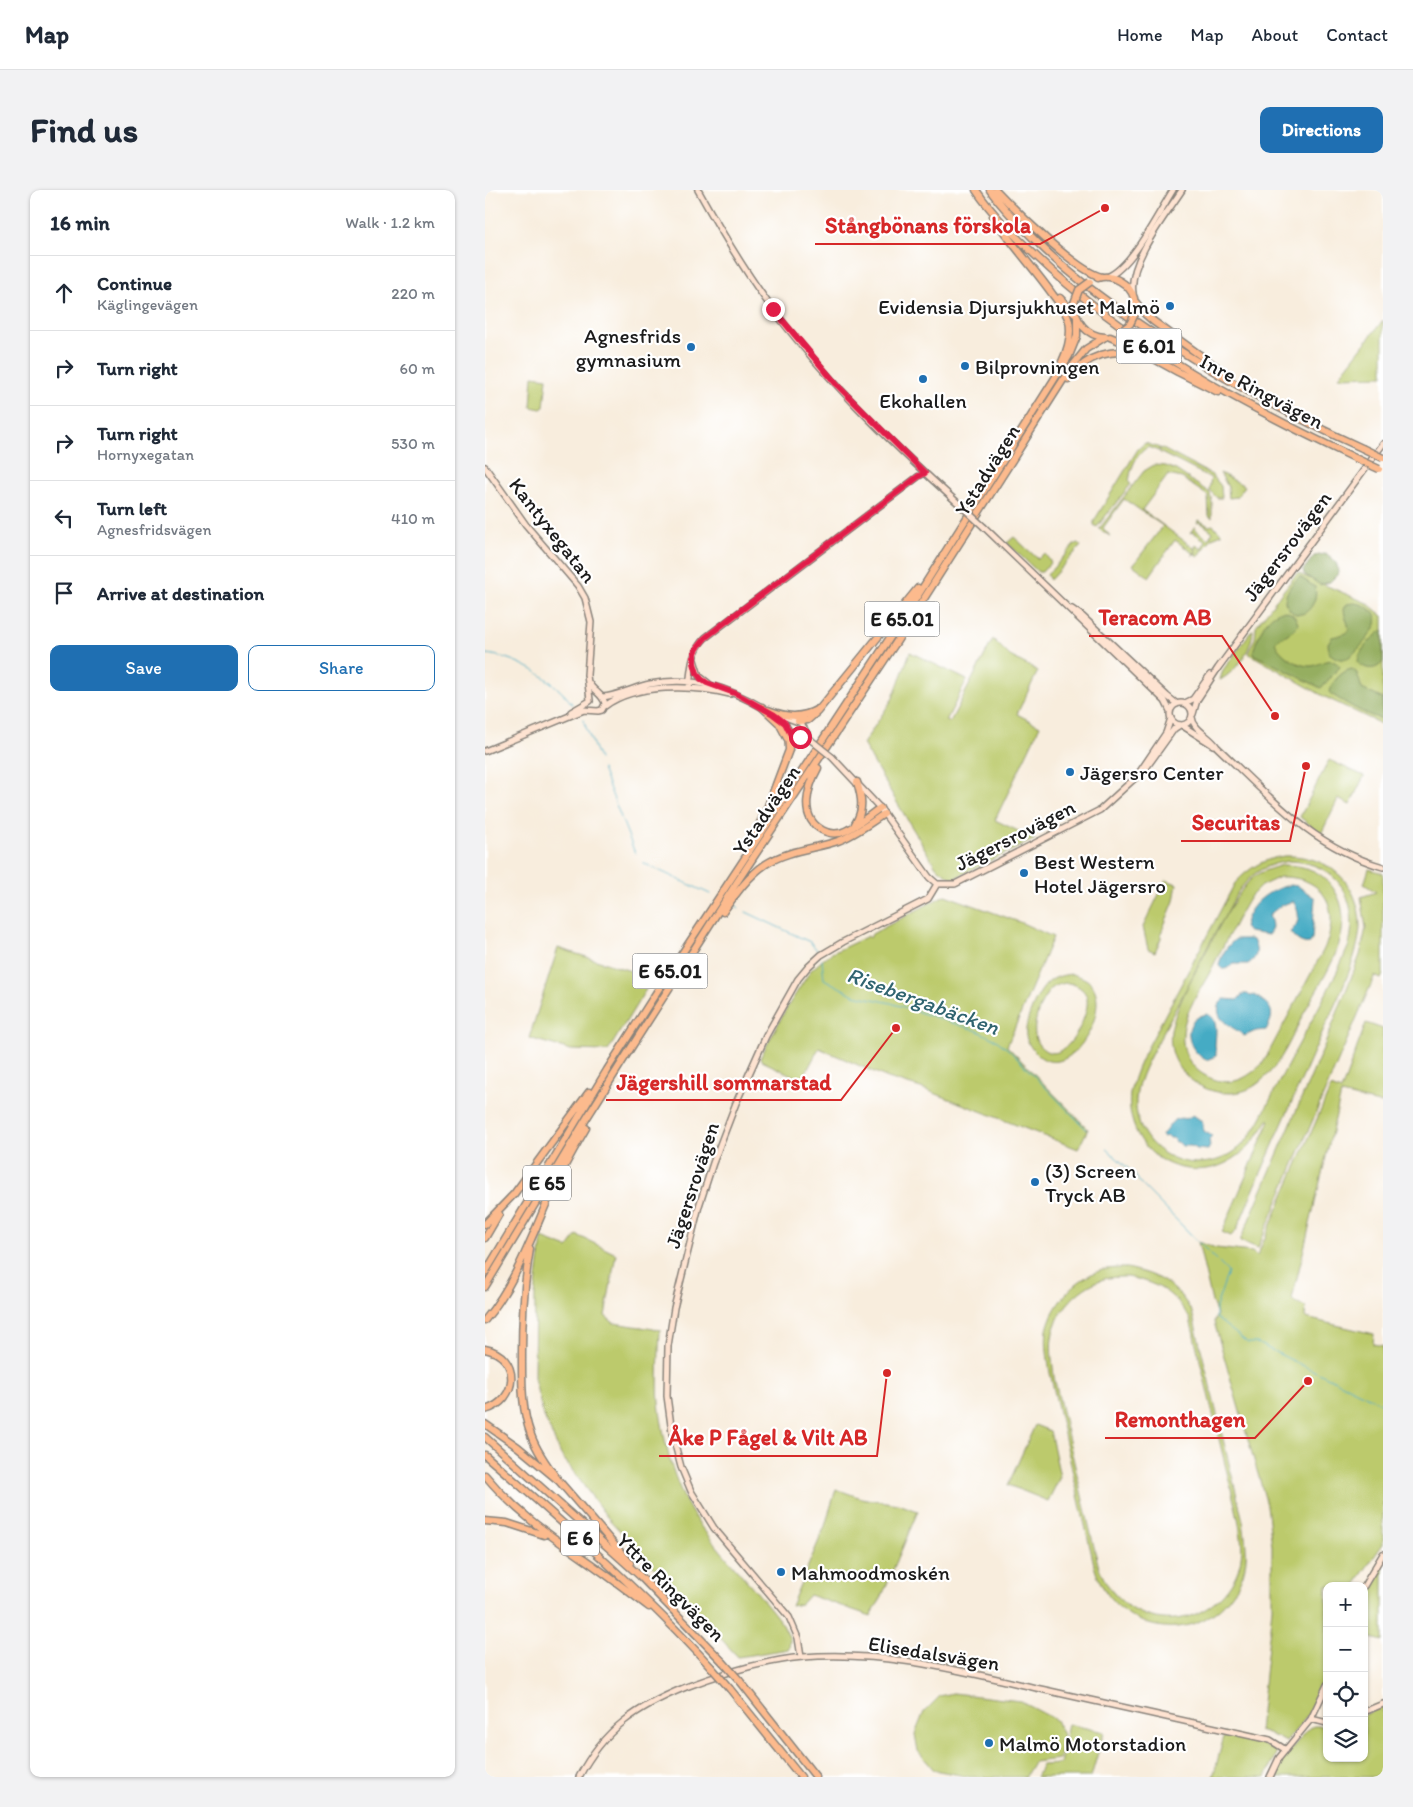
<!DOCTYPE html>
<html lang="en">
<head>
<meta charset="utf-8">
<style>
  :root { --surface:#fff; --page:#f2f2f3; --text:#1f2937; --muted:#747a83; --line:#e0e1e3; --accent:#1f6fb2 }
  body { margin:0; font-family:Itim,sans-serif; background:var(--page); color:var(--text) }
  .controls { position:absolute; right:15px; bottom:15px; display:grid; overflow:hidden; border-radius:10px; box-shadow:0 1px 4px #0004 }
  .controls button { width:45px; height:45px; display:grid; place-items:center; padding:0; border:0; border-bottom:1px solid var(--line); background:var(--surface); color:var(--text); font:25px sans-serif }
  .stop { position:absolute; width:15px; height:15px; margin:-11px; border:4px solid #e11d48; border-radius:50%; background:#fff }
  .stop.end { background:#e11d48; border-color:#fff; box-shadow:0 1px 5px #0008 }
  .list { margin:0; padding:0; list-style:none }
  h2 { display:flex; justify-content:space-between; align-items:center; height:65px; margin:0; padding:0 20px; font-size:21px }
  h2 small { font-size:16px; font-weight:400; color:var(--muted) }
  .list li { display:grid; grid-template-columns:32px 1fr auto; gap:15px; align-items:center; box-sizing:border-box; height:75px; padding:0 20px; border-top:1px solid var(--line) }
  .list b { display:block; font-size:19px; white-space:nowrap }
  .list p { margin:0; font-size:16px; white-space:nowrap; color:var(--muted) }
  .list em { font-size:16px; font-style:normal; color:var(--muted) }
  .actions { display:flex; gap:10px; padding:15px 20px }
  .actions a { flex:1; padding:11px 0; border:1px solid var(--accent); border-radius:10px; text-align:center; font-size:18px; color:var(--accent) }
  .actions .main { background:var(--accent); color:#fff }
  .icon { flex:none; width:28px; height:28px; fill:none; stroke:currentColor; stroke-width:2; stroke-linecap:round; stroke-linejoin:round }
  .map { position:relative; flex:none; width:898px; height:1587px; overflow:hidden; border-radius:10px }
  header { display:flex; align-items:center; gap:30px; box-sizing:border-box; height:70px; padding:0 25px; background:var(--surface); border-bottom:1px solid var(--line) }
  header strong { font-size:24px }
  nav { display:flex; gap:28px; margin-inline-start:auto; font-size:18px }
  .intro { display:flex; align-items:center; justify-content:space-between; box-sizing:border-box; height:120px; padding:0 30px }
  h1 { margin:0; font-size:35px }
  .button { padding:12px 22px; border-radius:10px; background:var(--accent); color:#fff; font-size:18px; font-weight:700 }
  main { display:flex; gap:30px; padding:0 30px }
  aside { flex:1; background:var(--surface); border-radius:10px; box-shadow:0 1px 4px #0004 }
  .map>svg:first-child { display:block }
  .green { fill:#bcca6c; stroke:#6c7344; fill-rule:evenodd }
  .forest { fill:#95ae60; stroke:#58653e }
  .water { fill:#45abc4; stroke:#306470 }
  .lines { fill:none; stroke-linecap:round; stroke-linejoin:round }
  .stream { stroke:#45abc4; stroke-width:1 }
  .secondary-casing { stroke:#8a847c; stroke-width:8 }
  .highway-casing { stroke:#8a847c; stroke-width:9 }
  .secondary { stroke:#fee3d1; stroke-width:5 }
  .highway { stroke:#fcba8d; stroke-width:6 }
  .secondary-bridge-casing { stroke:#8a847c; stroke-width:8; stroke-linecap:butt }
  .highway-bridge-casing { stroke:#8a847c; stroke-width:9; stroke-linecap:butt }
  .secondary-bridge { stroke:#fee3d1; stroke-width:5 }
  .highway-bridge { stroke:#fcba8d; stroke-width:6 }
  .route { stroke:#e11d48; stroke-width:6 }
  .poi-dot { fill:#1f6fb2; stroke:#fff; stroke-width:2 }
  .labels { text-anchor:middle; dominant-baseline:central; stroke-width:4.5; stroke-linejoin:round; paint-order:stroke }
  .shield { fill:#fff; stroke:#606060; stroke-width:1 }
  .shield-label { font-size:20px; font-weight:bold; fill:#1c1c1c }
  .poi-label { font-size:21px; fill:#1c1c1c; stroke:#fff; text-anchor:start }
  .street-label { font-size:21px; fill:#1c1c1c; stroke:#fff }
  .water-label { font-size:22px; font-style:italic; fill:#306470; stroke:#fff }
  .leader { fill:none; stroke:#d62828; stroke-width:2 }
  .callout-dot { fill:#d62828; stroke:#fff; stroke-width:2 }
  .callout-label { font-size:22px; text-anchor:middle; font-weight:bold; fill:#d62828; stroke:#fff; stroke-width:4.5; stroke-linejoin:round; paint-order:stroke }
</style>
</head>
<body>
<header>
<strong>Map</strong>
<nav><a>Home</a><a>Map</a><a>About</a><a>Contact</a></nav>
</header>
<div class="intro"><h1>Find us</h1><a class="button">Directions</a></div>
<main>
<aside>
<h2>16 min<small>Walk · 1.2 km</small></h2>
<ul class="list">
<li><svg class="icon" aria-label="ahead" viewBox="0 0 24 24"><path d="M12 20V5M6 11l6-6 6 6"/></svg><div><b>Continue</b><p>Käglingevägen</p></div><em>220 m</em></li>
<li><svg class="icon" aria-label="right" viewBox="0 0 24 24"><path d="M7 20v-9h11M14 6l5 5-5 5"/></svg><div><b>Turn right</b></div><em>60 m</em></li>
<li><svg class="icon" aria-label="right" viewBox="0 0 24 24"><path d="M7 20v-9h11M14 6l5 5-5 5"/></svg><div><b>Turn right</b><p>Hornyxegatan</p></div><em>530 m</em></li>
<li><svg class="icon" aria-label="left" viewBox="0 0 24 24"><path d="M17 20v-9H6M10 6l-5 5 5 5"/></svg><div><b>Turn left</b><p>Agnesfridsvägen</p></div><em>410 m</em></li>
<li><svg class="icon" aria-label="arrive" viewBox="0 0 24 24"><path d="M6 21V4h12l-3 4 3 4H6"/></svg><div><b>Arrive at destination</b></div></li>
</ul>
<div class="actions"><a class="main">Save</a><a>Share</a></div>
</aside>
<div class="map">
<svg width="898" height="1587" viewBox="0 0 898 1587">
  <rect width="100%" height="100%" fill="#fff"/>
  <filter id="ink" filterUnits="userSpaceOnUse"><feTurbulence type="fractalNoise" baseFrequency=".02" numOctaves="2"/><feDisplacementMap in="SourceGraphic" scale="10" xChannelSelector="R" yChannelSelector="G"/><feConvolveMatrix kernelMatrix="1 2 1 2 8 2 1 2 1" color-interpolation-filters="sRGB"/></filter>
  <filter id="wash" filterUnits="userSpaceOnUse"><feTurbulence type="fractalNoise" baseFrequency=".0096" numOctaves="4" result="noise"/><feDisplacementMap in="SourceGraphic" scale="20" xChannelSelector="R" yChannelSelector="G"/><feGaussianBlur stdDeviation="1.12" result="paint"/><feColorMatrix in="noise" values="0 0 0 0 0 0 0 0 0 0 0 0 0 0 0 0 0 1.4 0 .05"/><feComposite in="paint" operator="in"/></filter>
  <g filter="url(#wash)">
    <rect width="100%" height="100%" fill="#f8eddd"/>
    <path class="green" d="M898,130V186L854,187L856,184Z
      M48,186L62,188L59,217L56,219L46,217Z
      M660,253L675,258L673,261L664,257C651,262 645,280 644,293L646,294L612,337L609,335V331L653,259Z
      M676,258L727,285L736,296L737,308H732L724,300L726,288L674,262Z
      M669,275L681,276L691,280L725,303L727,313V328L724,326L723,306L697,288L683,285L657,320L709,358L710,363L707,366L709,364L690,350L664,387L648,375L678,336L639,309L618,338L625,346L614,339L659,281Z
      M735,283L760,296L752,307L744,308L743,297Z
      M714,330L724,336L728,335L737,344L727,348L713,367L710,365L711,363L710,357L711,355L716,359L721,351L708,342L705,343L710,336V339L723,349L728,342L715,332L712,333Z
      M529,347L553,369L559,363L566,372L557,382H553L522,353Z
      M593,353L596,356L565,390L562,385L590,354Z
      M812,383L882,413L898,426V535L840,507L763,463L770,448L771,436Z
      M767,440H768C767,459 752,481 735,490L738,480Z
      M508,449L525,466L553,481L532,524L555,536L510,630L550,649L468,689L451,677L414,616L378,554L408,508L425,462L482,490L461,531L465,532Z
      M844,570L879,586L865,615L853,609L836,644L815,627Z
      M799,666C842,664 875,692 875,736C874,768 850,814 837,843C808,909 779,975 751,1041L746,1046L737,1042L785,930H783C772,948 760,964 741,973C727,980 712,981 697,978C662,971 641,937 645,903C647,892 651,881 656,870L750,693C764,678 778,669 799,666ZM804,671C853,672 875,710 864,755C846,798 822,838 800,880C787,903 774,940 754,958C716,990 655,968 651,917C650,899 657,883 665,867L751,705C765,684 778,675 804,671Z
      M798,675C816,675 833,679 845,694C878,734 840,784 820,821C808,844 797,874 776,891C767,899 756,903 745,903C711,904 681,875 686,841C689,815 747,706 767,688C776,681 787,678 798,675ZM795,687C842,686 857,722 838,761L778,873C765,886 750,896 731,890C710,884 696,866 698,844C699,822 715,801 725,782C738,757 750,731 765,707L776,696Z
      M884,679L898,683V784L896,789L890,786V785L773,1058L755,1051L840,854L875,765L881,738L876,707L891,702L879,694Z
      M681,690L692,694L689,711L676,743V748L670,762L663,759L658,737Z
      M460,705L537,733L568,747L522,856L603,939L593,959L436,898L403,888L334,858L317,890L277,871L275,868L301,819L326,780L345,764L383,746L385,748L387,744Z
      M73,758L168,788L123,861L86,860L44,848Z
      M587,784C594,786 602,788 607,795C627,822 582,898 550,862C546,858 542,852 541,846C539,831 553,800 565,791C572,786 579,785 587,784ZM584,793C608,799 604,816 596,835C589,850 572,876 554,855C543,842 555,810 566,799C571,795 577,793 584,793Z
      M881,833L898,839V914L856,904L807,1109L810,1113L821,1117L820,1127L821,1128L889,1144L888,1154L898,1156V1354L874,1388L871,1396H842V1475L827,1520L801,1552L792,1547L774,1541L787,1418V1356L782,1315L729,1132L732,1124L727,1112L713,1052L731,1058L767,1062L772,1066L846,897L856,901Z
      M92,1045L131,1064L120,1126L129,1133L175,1140C174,1164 172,1189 174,1213C179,1256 191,1303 217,1338C243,1371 273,1401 298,1435L305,1449L304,1459L253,1467L122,1327L76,1265L58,1224L49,1188L50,1105L57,1048L83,1058Z
      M642,1078C673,1085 691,1094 707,1122L758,1331C760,1349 764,1366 758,1384C755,1394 749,1402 743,1410C701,1459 628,1438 610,1379L565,1183C563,1169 560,1154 562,1140C568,1112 594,1084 622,1079C629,1078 636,1078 642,1078ZM643,1087C672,1093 689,1102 705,1129L753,1328C756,1345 759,1360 754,1377C751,1387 746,1395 739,1403C699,1450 630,1430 613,1374L569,1187C568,1174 565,1161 567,1148C571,1120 596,1094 623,1088C630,1087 637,1087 643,1087Z
      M550,1235L565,1241L575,1287L563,1311L523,1295Z
      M351,1299L376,1308L413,1314L433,1321L397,1406L386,1426L324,1405L316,1414L306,1416L340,1336Z
      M898,1370V1451L879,1446V1409Z
      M468,1503L535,1511L571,1530L578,1545L574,1569L549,1572L540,1587H485L449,1580L433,1561L430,1544L439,1522L455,1506Z
      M898,1516V1587H790L795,1572L824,1538L829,1536H842V1568H879V1525Z
      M583,1534L619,1542L606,1587H551L557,1575L575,1574Z
      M740,1543L772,1552L792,1561L781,1587H728Z"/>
    <path class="forest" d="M839,364C848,366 854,374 853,384L845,392L835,395L819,384L818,380L829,366Z
      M815,387L830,397C835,416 812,439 800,412C800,403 807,392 815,387Z
      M869,413C879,414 885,418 891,426C891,428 892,431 891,434C889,442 867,469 859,469C853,470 848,466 844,463L843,453L847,447C875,442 859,435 859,418L862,414Z
      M797,421C805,421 811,426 813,434C809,443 798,445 790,452C793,464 814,477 826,476C835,476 845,463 855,477L836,498L770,465L768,461C774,446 779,426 797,421Z
      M898,440V472C890,481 882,480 873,473C873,460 888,447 898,440Z
      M867,479L872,483L877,499L898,509L897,520L898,529C883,527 859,512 846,504L844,502C846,492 858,480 867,479Z"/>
    <path class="water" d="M805,695L813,696L830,708L827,749L825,753C817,755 810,749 805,742C816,732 815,723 808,711L795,716L784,725C787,734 789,738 783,745L764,742L759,738C763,715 782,700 805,695Z
      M751,749H764L768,750C773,761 773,767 763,774H748L741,779H737L734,776C735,766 743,754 751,749Z
      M758,804H763L765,806L769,805C786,815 792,822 781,840L771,841L759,846C750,837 727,831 735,813L739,809L752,810Z
      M722,824C735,829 730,846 730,857L731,860V866L721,870C701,860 695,829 722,824Z
      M708,925L717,931L719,941L727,946L724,949L725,956L723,960L712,959L706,956H697L693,952H690L688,948H684L682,946L678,947L677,945C685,937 687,925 701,929Z"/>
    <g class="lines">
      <path class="stream" d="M0,464C31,466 69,489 87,514
        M98,530L114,569
        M117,579L150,663
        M158,673L225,704
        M250,715L254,718
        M261,722L325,752L333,761
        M337,770L339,789L369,805L406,813L493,841L511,850L524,860L602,940
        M622,959L649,984L656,994L743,1082L731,1117V1128L763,1153H772C813,1174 856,1193 898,1214"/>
    </g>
  </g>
  <g filter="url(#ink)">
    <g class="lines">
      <defs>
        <path id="secondary" d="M213,0C234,38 256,75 281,110C336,185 405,252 474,314
          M622,87C647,77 673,24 688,0
          M648,103C643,72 680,26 697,0
          M0,277L41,335L93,396L100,408L106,432L102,485L105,510
          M499,337L680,511L685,521
          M587,419L597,426L682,506L692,514
          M209,470L214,486L223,493
          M204,498C206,479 206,462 220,448L434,286L440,283
          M117,507C133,506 150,497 165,494C208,485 244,498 280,519
          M685 524a11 11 0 1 1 22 0a11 11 0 1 1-22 0Z
          M700,513L708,509L725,485
          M120,516C150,493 209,495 245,504
          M86,522L105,511
          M287,523L299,532L306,545L325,549
          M708,524L712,510L733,478L898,254
          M300,527L316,533L326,550
          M707,527C708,540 725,546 732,557C785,607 826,656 898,677
          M698,536L728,555
          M0,561L99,520L113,521L117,520L120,514C119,505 108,501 104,493
          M347,567L395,618L444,687L452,694
          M654,583L681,543L686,528
          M452,694H470L615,620L661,578L689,539L695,535
          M879,1396L898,1364
          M316,1467L313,1448L304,1427L229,1338L206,1301L196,1277L187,1243L182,1206L183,1156L189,1118L214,1016L228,973L251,913L281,846L313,789L323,777L336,765L358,752L443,709L452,694
          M879,1522L898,1514
          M826,1529L842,1533
          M94,1587C119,1539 152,1517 201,1497C238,1483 278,1471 318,1467C400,1460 481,1482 560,1500C635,1517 710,1534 785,1550L801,1560
          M785,1587L794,1568L826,1529L842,1495"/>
        <path id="highway" d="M491,0C507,24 529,45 550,65C642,153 755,214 870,268
          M505,0C518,19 535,35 551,51C590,90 634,121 680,151C743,192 808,227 877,258
          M511,0C530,20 592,82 617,87
          M508,26C526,54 549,78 568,105C574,113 581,121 584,131C587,145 583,159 577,172
          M613,88C627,83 645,94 649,108C650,113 650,118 650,124
          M575,108L590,124
          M649,110L660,124L668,131L741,184
          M589,113C590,131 601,146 620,147
          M625,147L642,154L693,182L733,202
          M583,189C602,165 629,156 658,166
          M277,517L294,533L302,548
          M283,520C301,527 316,529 333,519
          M313,531L323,530L332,522L433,398
          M333,578C323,596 313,627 337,640C342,643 349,644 355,643C369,639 383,626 395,618
          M370,634C379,620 377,608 372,592
          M265,653L281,621L304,560L303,540
          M238,722C250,705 263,686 281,674C303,660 329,659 353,651C370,645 385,633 399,624
          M0,1034L29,1004L104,902
          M0,1048L14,1024
          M45,1059C39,1094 37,1127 37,1162C37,1190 36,1219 46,1245C52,1262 63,1277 74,1291
          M0,1083L122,880L173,800L435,402L584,166L592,146V127
          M0,1097L103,926L142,864L252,692L412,451L585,179L601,159L620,147
          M0,1130C29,1095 44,1054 62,1012C73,987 87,962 101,938
          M0,1159C36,1166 34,1211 0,1220
          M0,1234L33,1257L74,1291L145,1373
          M0,1247L155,1386L238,1472
          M0,1265C78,1333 156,1400 226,1477
          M0,1285C29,1320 61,1343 99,1369C121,1384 143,1401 164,1417
          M0,1331L22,1333L59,1345
          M255,1491L331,1587
          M245,1499L316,1587"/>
      </defs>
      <use href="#secondary" class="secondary-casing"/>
      <use href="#highway" class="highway-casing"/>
      <use href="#secondary" class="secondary"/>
      <use href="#highway" class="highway"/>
      <defs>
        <path id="secondary-bridge" d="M474,314L499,337
          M326,550L347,567"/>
        <path id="highway-bridge" d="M589,113L594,100L605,92
          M634,143L645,134L650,124
          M877,258L898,268
          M870,268L894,279
          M238,1472L255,1491
          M226,1477L245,1499"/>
      </defs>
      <use href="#secondary-bridge" class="secondary-bridge-casing"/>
      <use href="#highway-bridge" class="highway-bridge-casing"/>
      <use href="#secondary-bridge" class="secondary-bridge"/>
      <use href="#highway-bridge" class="highway-bridge"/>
    </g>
  </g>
  <g class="lines" filter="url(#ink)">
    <path class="route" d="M288,119L353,196L440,283L434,286L247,427L220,448L211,459L209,463V473L212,483L216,489L222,493L252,504L288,524L300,533L306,545L315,547"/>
  </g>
  <g class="poi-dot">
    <circle cx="685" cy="116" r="5"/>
    <circle cx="206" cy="157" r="5"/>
    <circle cx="480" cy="176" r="5"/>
    <circle cx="438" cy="189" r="5"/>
    <circle cx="585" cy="582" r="5"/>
    <circle cx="539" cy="683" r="5"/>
    <circle cx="550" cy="992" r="5"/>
    <circle cx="296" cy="1382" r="5"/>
    <circle cx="504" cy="1553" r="5"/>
  </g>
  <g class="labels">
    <g class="shield">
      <rect x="631.5" y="138.5" width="65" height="35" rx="4"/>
      <rect x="379.5" y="411.5" width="75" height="35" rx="4"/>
      <rect x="147.5" y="763.5" width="75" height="35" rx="4"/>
      <rect x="38" y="975.5" width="48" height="35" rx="4"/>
      <rect x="76" y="1330.5" width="38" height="35" rx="4"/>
    </g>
    <g class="shield-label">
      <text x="664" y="156">E 6.01</text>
      <text x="417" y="429">E 65.01</text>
      <text x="185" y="781">E 65.01</text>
      <text x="62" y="993">E 65</text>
      <text x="95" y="1348">E 6</text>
    </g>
    <g class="poi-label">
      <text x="675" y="116" text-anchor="end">Evidensia Djursjukhuset Malmö</text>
      <text x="196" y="145" text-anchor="end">Agnesfrids<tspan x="196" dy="24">gymnasium</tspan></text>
      <text x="490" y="176">Bilprovningen</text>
      <text x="438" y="210" text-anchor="middle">Ekohallen</text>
      <text x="595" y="582">Jägersro Center</text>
      <text x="549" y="671">Best Western<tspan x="549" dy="24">Hotel Jägersro</tspan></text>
      <text x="560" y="980">(3) Screen<tspan x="560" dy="24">Tryck AB</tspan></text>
      <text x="306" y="1382">Mahmoodmoskén</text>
      <text x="514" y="1553">Malmö Motorstadion</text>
    </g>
    <g class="street-label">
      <text transform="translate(777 201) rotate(28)">Inre Ringvägen</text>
      <text transform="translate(502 280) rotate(-58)">Ystadvägen</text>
      <text transform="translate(68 340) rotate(52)">Kantyxegatan</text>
      <text transform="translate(802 356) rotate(-53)">Jägersrovägen</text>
      <text transform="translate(281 620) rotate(-56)">Ystadvägen</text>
      <text transform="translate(530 645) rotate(-27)">Jägersrovägen</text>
      <text transform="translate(207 995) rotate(-72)">Jägersrovägen</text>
      <text transform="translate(186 1397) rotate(45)">Yttre Ringvägen</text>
      <text transform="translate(449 1463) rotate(9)">Elisedalsvägen</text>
    </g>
    <g class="water-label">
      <text transform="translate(438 811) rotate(20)">Risebergabäcken</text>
    </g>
  </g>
  <path class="leader" d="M620 18L555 54H330M790 526L737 446H604M821 576L805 651H696M411 838L356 910H121M823 1191L770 1248H620M402 1183L392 1266H174"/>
  <g class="callout-dot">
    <circle cx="620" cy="18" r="5"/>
    <circle cx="790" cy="526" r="5"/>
    <circle cx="821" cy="576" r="5"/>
    <circle cx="411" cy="838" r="5"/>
    <circle cx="823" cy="1191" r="5"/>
    <circle cx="402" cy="1183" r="5"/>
  </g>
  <g class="callout-label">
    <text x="443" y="43">Stångbönans förskola</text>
    <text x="670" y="435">Teracom AB</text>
    <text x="751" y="640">Securitas</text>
    <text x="239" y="900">Jägershill sommarstad</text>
    <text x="695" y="1237">Remonthagen</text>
    <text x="283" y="1255">Åke P Fågel &amp; Vilt AB</text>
  </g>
</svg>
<div class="controls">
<button>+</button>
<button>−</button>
<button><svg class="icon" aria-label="locate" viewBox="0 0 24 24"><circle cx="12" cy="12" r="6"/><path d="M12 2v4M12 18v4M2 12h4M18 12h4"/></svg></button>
<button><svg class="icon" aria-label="layers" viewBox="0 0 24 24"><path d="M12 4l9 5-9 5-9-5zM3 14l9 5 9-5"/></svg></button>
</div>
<div class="stop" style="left:315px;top:547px"></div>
<div class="stop end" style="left:288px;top:119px"></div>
</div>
</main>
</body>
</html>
